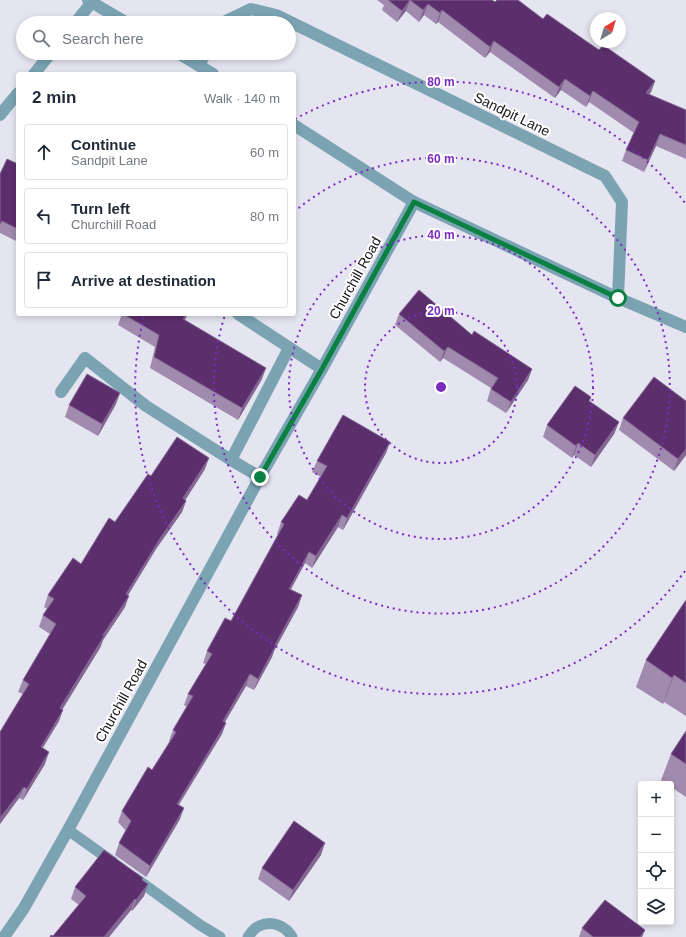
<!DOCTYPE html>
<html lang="en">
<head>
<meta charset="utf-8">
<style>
  :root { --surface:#fff; --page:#f2f2f3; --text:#1f2937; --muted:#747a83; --line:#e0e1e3 }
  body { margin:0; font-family:Helvetica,sans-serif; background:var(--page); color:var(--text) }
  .controls { position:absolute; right:12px; bottom:12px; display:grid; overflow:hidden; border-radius:4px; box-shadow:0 2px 6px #0003 }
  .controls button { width:36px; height:36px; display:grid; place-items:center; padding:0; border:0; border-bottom:1px solid var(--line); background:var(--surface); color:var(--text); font:20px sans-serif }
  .compass { position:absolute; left:590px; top:12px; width:36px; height:36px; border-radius:50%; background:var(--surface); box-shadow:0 2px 6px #0003; rotate:38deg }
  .stop { position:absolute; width:12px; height:12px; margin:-9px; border:3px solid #0b8043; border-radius:50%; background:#fff }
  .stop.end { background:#0b8043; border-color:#fff; box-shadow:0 1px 4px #0008 }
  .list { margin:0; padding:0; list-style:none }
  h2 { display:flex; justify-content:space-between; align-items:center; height:52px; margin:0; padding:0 16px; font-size:17px }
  h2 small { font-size:13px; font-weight:400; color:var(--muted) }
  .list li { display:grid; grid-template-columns:26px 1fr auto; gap:12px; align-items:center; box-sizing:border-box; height:56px; margin:0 8px 8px; padding:0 8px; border:1px solid var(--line); border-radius:4px }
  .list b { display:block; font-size:15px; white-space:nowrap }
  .list p { margin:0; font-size:13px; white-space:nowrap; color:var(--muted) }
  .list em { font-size:13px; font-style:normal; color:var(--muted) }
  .icon { flex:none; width:22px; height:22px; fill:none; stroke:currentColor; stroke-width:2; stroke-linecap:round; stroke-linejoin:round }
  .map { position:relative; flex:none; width:686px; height:937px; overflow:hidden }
  .search { position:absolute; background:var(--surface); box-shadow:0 2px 6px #0003; left:16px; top:16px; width:280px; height:44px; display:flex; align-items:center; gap:10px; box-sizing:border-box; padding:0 14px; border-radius:22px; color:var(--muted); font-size:15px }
  .panel { position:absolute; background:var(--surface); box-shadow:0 2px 6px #0003; left:16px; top:72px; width:280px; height:244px; border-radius:4px }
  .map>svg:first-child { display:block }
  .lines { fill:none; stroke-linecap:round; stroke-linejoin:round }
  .service { stroke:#7ba3b2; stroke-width:11 }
  .minor { stroke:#7ba3b2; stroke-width:12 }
  .tertiary { stroke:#7ba3b2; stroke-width:12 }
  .wall { fill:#a08aae }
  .shaded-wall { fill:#846693 }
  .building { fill:#5b2f6b; stroke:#846693 }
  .route { stroke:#0b8043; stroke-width:5 }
  .ring { fill:none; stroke:#7b2cbf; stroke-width:2; stroke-dasharray:2 4 }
  .labels { text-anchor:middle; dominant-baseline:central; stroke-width:4; stroke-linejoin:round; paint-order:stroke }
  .street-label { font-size:14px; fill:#151519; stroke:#fff }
  .centre { fill:#7b2cbf; stroke:#fff; stroke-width:2 }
  .ring-label { font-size:12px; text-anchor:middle; font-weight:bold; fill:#7b2cbf; stroke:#fff; stroke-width:4; stroke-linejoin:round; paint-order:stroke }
</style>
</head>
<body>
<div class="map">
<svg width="686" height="937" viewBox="0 0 686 937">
  <rect width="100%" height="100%" fill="#e4e5f0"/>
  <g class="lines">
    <path class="service" d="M68,830L113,862
      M135,878L200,925L220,937
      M248,937C251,933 254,928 259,926C272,920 286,926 292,937"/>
    <path class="minor" d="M75,23L92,2
      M225,23L226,21L251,9L276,15L605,176L622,202L618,298
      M199,65L206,53
      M34,74L51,53
      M0,115L18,93
      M238,314L322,369
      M61,392L85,358L146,406L231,460L289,348
      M231,460L260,477
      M4,937L24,908L68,830L260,477L322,369L414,202"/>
    <path class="tertiary" d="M88,0L127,23
      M178,53L213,74
      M294,125L414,202L618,298L686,327"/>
  </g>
  <path class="wall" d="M377,0H492L495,2L543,19L655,81L651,92L649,95L686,110V159L656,146L644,172L622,161L626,150L634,133L589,102L586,107L561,90L555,98L490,52L485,58L438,22L436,24L424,15L419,22L406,11L397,22L382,10L384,5Z
    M18,164V242L0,233V174Z
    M122,314H188L185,320L262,379L238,420L150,368L155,347L118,325Z
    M399,314L472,335L532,369L528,380L506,413L487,401L491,388L443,358L440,362L395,325Z
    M590,401L619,422L614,434L591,467L574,455L572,458L543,437L547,425Z
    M686,401V455L674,471L619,430L623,418Z
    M116,404L98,436L65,417L69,405Z
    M390,442L386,453L343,530L338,527L312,568L305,563L291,589L302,595L298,607L274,651L272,657L254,690L246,686L225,722L222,734L179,805L180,819L146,877L115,855L119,843L126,831L118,822L122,811L152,770L170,742L169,741L173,730L187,707L184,705L188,694L206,664L203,663L207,651L231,621L278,534H277L281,522L307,500L321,477L312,472L317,461Z
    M205,469L185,500L186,501L182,512L156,549L128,595L125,607L103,640L100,648L62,709L59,721L43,748L45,764L23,800L19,798L0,824V732L23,694L18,692L23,680L50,634L39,627L43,615L47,609L44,607L48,595L81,564L151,476Z
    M686,600V716L664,702L663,704L636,687L646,660Z
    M686,731V797L671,787V784H666L661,780L671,754Z
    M321,855L289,901L258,879L262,868Z
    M142,880L148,884L144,896L132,911L131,910L109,937H50L53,936L79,905L71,899L75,887Z
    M582,928L645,930L642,937H579Z"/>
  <path class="shaded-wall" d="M410,0L406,11L397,22L402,11Z
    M428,4L424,15L419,22L423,10Z
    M442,10L438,22L436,24L440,13Z
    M494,41L490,52L485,58L490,47Z
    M565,79L561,90L555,98L559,87Z
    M655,81L651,92L642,105L646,93Z
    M593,91L589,102L586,107L590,96Z
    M660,134L656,146L644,172L648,160Z
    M186,314H188L178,330L183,319Z
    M448,347L443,358L440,362L444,351Z
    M266,368L262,379L238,420L242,408Z
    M532,369L528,380L506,413L511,402Z
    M120,393L116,404L98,436L102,424Z
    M619,422L614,434L591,467L595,455Z
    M390,442L386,453L343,530L347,518Z
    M578,443L574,455L572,458L576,446Z
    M686,449V455L674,471L678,459Z
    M209,458L205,469L179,510L183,498Z
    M186,501L182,512L156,549L122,605L126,594L161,537Z
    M342,515L338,527L312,568L316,556Z
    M309,552L305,563L285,600L289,589Z
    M302,595L298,607L274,651L272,657L254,690L258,679L275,645Z
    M129,596L125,607L103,640L100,648L56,720L60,708L103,635Z
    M250,674L246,686L219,732L223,721Z
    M674,675L664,702L663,704L672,678Z
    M63,710L59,721L36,758L41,747Z
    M226,723L222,734L172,815L177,804Z
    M49,752L45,764L23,800L27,789Z
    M24,787L19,798L0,824V818Z
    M184,808L180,819L146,877L150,866Z
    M325,843L321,855L289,901L293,890Z
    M148,884L144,896L132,911L136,900Z
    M135,899L131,910L109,937H104Z
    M645,930L642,937H640Z"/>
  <path class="building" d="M388,0H410L402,11Z
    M410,0H492L495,2L497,0H518L543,19L547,14L599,50L603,45L655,81L646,93L686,110V145L660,134L648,160L626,150L639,122L593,91L590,96L565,79L559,87L494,41L490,47L442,10L440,13L428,4L423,10Z
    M7,159L18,164V229L2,221L0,224V174Z
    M419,290L472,335L474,331L532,369L511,402L491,389L498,378L448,347L444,351L399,314Z
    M123,314H186L183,319L266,368L242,408L154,357L159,335Z
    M87,374L120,393L102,424L69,405Z
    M654,377L686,401V449L678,459L623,418Z
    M575,386L591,397L589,401L619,422L595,455L578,443L576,446L547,425Z
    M343,415L390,442L347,518L342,515L316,556L309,552L289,589L302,595L275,645H276L258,679L250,674L223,721L226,723L177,804L184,808L150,866L119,843L131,821L122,811L148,767L152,770L176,732L173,730L193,696L188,694L212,654L207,651L225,618L231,621L284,524L281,522L299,495L307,500L327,466L317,461Z
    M177,437L209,458L183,498L186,501L161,537L126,594L129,596L103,635L104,636L60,708L63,710L41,747L49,752L27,789L24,787L0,818V732L29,684L23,680L56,624L43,615L54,599L48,595L73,558L81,564L109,518L115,522L148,474L151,476Z
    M686,600V683L674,675L672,678L646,660Z
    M686,731V764L671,754Z
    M294,821L325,843L293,890L262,868Z
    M104,850L143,878L142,880L148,884L136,900L135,899L104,937H50L51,935L53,936L86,896L75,887Z
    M605,900L645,930L640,937H593L582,928Z"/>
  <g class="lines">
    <path class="route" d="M260,477L322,369L414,202L618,298"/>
  </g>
  <g class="ring">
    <circle cx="441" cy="387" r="76"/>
    <circle cx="441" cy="387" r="152"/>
    <path d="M294 212A228 228 0 1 1 225 315"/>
    <path d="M685 571A305 305 0 0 1 144 316M295 119A305 305 0 0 1 685 203"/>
  </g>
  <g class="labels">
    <g class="street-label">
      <text transform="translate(512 114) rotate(26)">Sandpit Lane</text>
      <text transform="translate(355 278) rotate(-61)">Churchill Road</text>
      <text transform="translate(121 701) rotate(-61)">Churchill Road</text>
    </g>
  </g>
  <circle cx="441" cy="387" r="6" class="centre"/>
  <g class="ring-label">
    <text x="441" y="86">80 m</text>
    <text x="441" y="163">60 m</text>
    <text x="441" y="239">40 m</text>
    <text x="441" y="315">20 m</text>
  </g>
</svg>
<div class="controls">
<button>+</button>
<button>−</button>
<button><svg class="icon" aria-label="locate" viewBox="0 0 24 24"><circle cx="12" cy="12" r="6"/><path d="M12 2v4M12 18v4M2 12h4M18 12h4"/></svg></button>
<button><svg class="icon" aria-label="layers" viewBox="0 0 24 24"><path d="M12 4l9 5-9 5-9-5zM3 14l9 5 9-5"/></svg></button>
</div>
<svg class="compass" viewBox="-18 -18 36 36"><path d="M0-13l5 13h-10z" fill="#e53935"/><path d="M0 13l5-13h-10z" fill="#747a83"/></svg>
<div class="stop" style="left:618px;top:298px"></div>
<div class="stop end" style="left:260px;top:477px"></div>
<div class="search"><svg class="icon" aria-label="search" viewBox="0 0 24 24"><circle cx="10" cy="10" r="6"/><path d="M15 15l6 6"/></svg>Search here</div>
<section class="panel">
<h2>2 min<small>Walk · 140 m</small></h2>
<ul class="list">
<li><svg class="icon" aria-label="ahead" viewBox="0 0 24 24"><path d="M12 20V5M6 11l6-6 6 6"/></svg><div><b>Continue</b><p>Sandpit Lane</p></div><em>60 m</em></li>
<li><svg class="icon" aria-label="left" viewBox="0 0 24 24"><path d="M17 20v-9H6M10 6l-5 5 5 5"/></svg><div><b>Turn left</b><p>Churchill Road</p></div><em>80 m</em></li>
<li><svg class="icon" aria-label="arrive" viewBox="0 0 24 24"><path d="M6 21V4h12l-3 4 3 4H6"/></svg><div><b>Arrive at destination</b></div></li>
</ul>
</section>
</div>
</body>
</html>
